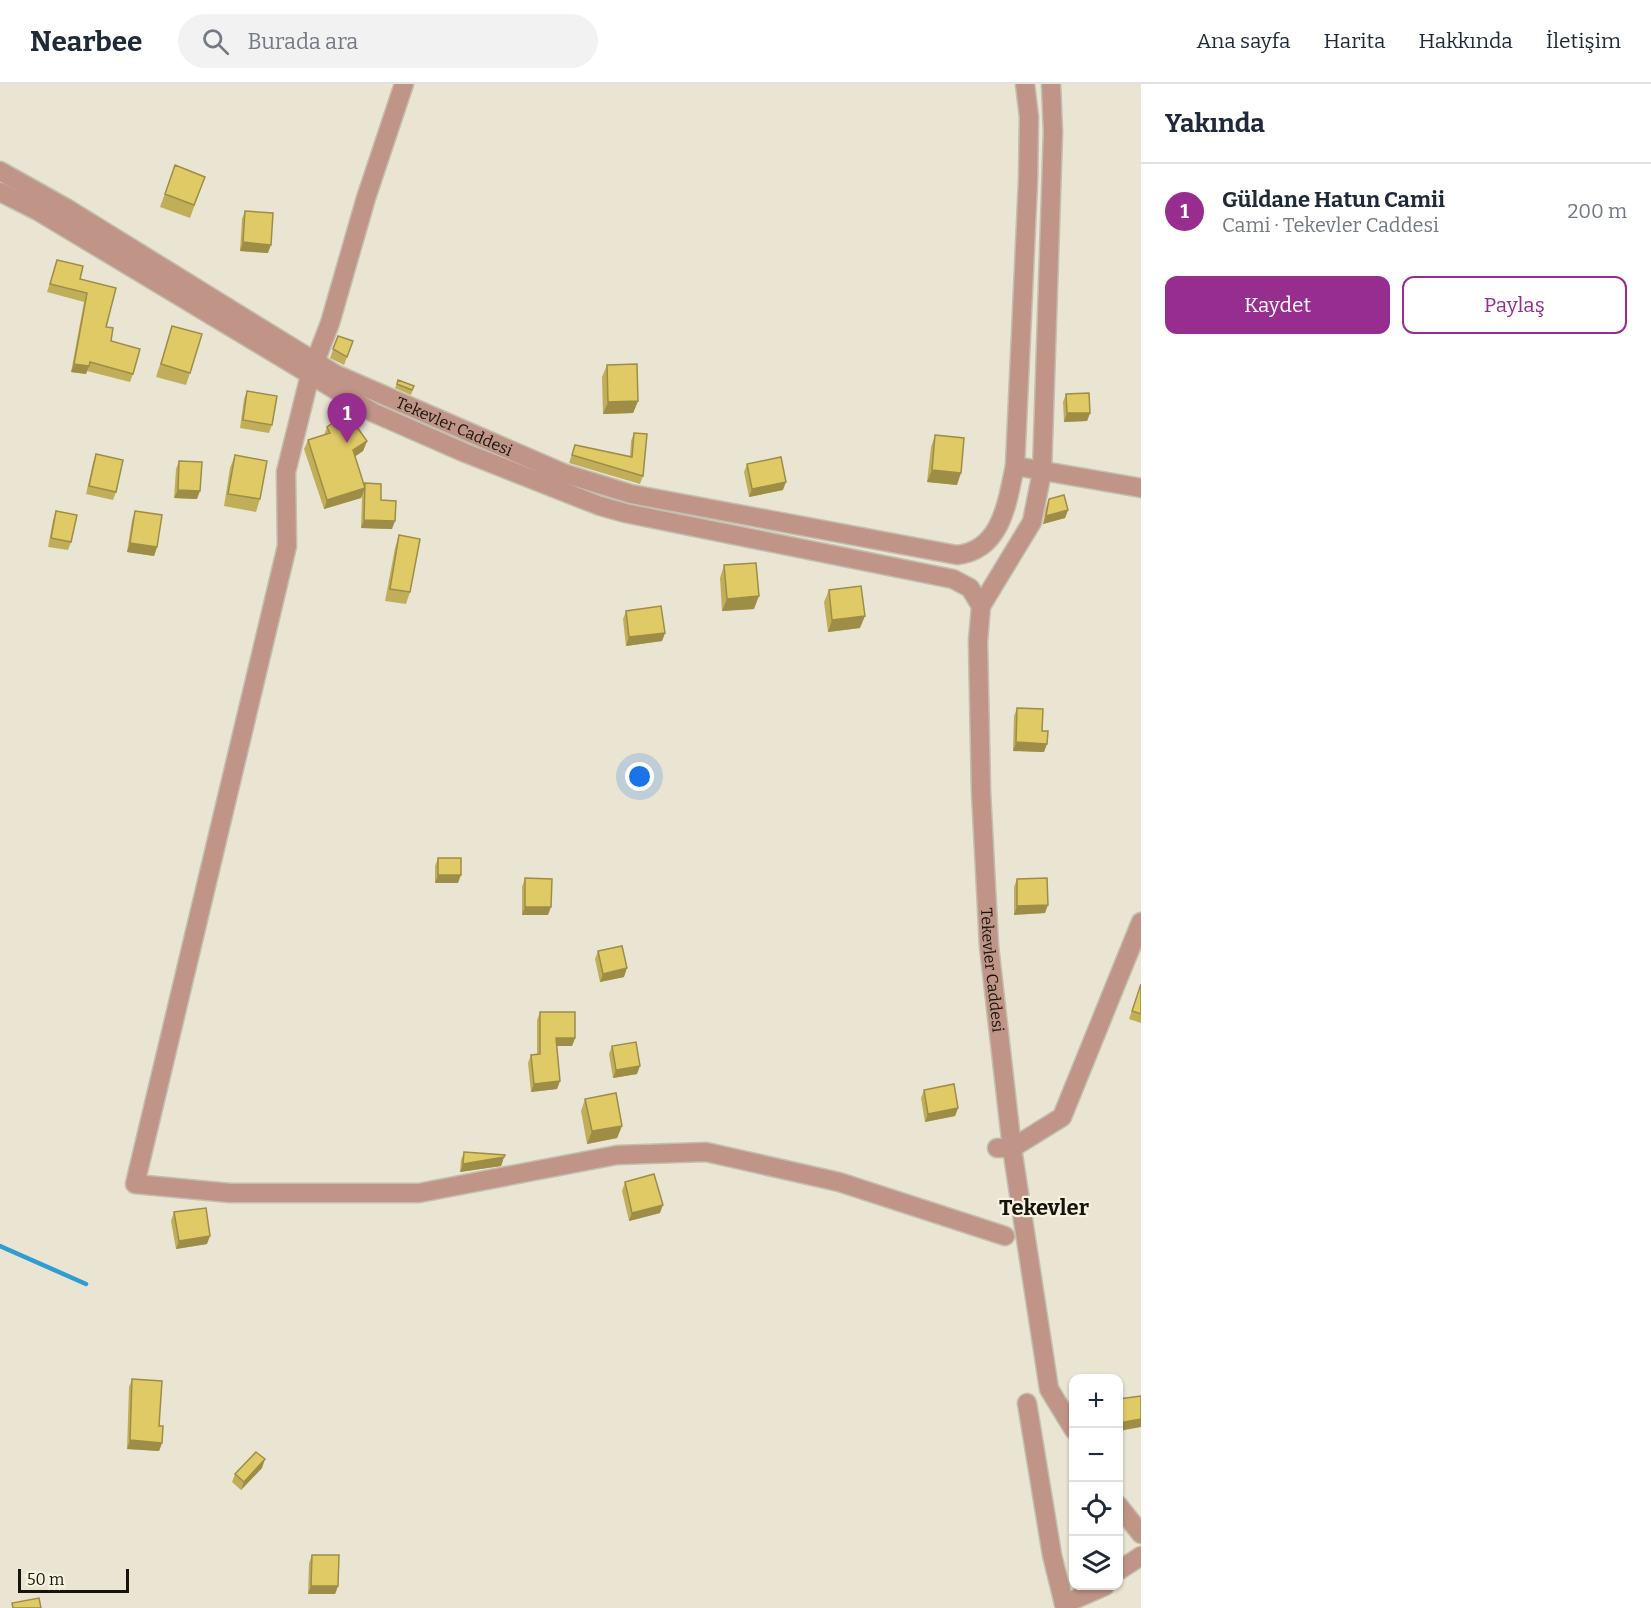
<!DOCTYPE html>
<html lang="tr">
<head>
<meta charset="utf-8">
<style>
  :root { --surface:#fff; --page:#f2f2f3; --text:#1f2937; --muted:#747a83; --line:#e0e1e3; --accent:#972d8f }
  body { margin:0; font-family:Bitter,serif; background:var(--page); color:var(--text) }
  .controls { position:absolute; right:18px; bottom:18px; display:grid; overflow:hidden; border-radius:12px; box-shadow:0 2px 4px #0004 }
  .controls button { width:54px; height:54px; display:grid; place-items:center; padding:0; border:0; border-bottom:2px solid var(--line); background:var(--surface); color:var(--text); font:30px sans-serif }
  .scale { position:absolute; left:18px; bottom:15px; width:111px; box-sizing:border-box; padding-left:6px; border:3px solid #15140d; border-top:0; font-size:16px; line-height:21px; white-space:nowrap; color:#15140d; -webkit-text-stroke:4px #f6f2df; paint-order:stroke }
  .you { position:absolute; left:640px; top:693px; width:21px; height:21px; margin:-15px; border:4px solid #fff; border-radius:50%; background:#1a73e8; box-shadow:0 0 0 9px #1a73e833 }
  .badge { display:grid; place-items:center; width:39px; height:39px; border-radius:50%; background:var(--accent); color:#fff; font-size:20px; font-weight:700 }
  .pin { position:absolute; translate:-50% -50px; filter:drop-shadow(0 2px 3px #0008) }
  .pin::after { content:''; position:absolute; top:32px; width:21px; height:18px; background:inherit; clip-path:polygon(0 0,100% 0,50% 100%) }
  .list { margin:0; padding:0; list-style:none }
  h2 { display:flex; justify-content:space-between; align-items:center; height:78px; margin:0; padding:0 24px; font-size:26px }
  h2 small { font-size:20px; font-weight:400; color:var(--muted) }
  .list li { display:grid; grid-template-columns:39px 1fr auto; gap:18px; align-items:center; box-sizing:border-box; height:96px; padding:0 24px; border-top:2px solid var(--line) }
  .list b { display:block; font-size:22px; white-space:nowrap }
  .list p { margin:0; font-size:20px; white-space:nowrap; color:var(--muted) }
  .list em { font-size:20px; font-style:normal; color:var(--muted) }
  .actions { display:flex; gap:12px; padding:18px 24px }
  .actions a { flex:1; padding:14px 0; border:2px solid var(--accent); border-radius:12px; text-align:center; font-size:21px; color:var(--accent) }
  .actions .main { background:var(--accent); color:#fff }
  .icon { flex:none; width:33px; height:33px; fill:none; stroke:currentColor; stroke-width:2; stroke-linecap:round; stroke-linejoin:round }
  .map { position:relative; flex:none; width:1141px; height:1524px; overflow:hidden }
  header { display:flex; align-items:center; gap:36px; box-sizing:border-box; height:84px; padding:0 30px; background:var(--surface); border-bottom:2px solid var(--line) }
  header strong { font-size:28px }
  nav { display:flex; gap:33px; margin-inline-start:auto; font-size:21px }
  .search { width:420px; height:54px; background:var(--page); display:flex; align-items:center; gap:15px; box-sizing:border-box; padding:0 21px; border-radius:33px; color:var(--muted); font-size:22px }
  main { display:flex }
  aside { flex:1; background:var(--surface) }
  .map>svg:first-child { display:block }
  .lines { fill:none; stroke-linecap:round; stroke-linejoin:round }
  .stream { stroke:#309dd2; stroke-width:4.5 }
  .minor-casing { stroke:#c3bfaf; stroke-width:21 }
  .minor { stroke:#c09588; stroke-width:18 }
  .wall { fill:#c1ae58 }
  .shaded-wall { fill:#9d8d47 }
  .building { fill:#e0ca66; stroke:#9d8d47; stroke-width:1.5 }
  .labels { text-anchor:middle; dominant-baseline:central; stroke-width:4.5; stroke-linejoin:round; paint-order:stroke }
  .street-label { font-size:16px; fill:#15140d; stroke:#f6f2df }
  .district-label { font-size:22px; font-weight:bold; fill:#15140d; stroke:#f6f2df }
</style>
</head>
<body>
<header>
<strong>Nearbee</strong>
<div class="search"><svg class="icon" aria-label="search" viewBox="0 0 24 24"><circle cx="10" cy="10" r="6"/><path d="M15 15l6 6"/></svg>Burada ara</div>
<nav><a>Ana sayfa</a><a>Harita</a><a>Hakkında</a><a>İletişim</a></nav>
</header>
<main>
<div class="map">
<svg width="1141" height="1524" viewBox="0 0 1141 1524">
  <rect width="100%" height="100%" fill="#e9e5d2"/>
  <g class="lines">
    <path class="stream" d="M0,1162L86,1200"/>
    <defs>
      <g id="minor">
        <path d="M404,0L366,114L330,239L310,291L286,388L287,462L135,1100L230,1109H419L617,1071L706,1068L839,1098L1005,1152"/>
        <path id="s1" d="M1051,0L1053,48L1042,388L1032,438L981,522L978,557L981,708L989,862L1012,1064L1049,1305L1074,1346"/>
        <path id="s2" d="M0,87L66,124L335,290L563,389L631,410L957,471C1002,466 1007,418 1015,382L1028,97L1029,33L1025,0"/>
        <path d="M0,108L38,127L374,329L463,368L600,422L625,429L953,495L970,504L981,522"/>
        <path d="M1015,382L1141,404"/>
        <path d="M997,1064H1012L1062,1033L1141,838"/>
        <path d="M1027,1319L1052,1471L1065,1524"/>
        <path d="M1118,1421L1141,1450"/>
        <path d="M1118,1487L1141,1472"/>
        <path d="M1064,1520L1105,1502"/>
      </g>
    </defs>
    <use href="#minor" class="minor-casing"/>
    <use href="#minor" class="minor"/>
  </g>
  <path class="wall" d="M175,81L205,93L190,134L160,123Z
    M245,127L268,169L240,167L242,135Z
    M57,176L80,195L106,243L111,257L133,290L130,298L87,287L86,290L71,288L84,218L47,208Z
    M172,242L190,289L186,301L156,293Z
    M353,257L344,281L330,274L333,265Z
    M607,281L638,317L633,329L603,330L602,293Z
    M398,296L414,302L411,311L395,304Z
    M247,307L272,341L269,349L240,344L244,315Z
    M1066,310L1090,329L1087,337L1064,338L1063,318Z
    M327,343L367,357L363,367L355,372L364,402L365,399L381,416L392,445L361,444L362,412L361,414L324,425L304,365L308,356L324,351Z
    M634,349L643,392L640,400L569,379L575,361L630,373L631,357Z
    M935,351L957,401L927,398L931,363Z
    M96,370L116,408L113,416L86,410L93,379Z
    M235,371L260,415L256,428L224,422L230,384Z
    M179,377L197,415L174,414L176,385Z
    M747,380L783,406L749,413L744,388Z
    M1049,415L1068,426L1065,434L1043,440L1046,423Z
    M56,427L71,458L68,466L48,463L53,436Z
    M135,427L157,463L154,472L127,468L132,436Z
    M399,451L410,508L406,520L385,517L395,464Z
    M724,481L754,525L722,527L720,494Z
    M829,506L860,544L828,548L824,518Z
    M626,527L665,549L662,557L626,562L623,535Z
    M1017,624L1042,647L1044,668L1013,667L1014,632Z
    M438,774L458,799H435V782Z
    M525,794L548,831H522V803Z
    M1017,795L1045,829L1014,831V803Z
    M598,867L624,893L600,898L595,875Z
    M1141,900V939L1129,935Z
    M540,928L575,954L572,962H557L560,997L557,1005L531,1008L528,979L531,971L537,970V936Z
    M612,962L637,990L613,994L609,970Z
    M924,1006L958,1024L955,1032L925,1038L921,1014Z
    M585,1015L622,1042L617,1054L587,1060L581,1027Z
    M464,1068L504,1073L501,1082L460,1088L461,1076Z
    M625,1098L660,1129L629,1137L622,1107Z
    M174,1128L207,1160L176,1165L171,1137Z
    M132,1295L159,1342L162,1359L159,1367L127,1365L129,1303Z
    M262,1384L241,1406L232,1398L235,1390Z
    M312,1471L338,1502L335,1510H308L309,1479Z"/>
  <path class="shaded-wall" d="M243,158L271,161L268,169L240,167Z
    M74,280L89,282L86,290L71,288Z
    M638,317L633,329L603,330L608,318Z
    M1067,329H1090L1087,337L1064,338Z
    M367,357L363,367L350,376L353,366Z
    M932,386L961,389L957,401L927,398Z
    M786,398L783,406L749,413L752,405Z
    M365,404L361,414L324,425L327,416Z
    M178,406L200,407L197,415L174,414Z
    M1068,426L1065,434L1043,440L1046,432Z
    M364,436L395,437L392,445L361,444Z
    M130,459L157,463L154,472L127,468Z
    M759,512L754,525L722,527L727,515Z
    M865,532L860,544L828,548L832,536Z
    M665,549L662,557L626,562L629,553Z
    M1016,658L1047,660L1044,668L1013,667Z
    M438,791H461L458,799H435Z
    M1048,821L1045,829L1014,831L1017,822Z
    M525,823H551L548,831H522Z
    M627,884L624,893L600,898L603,890Z
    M556,954H575L572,962H553Z
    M640,982L637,990L613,994L616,986Z
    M560,997L557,1005L531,1008L534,1000Z
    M958,1024L955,1032L925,1038L928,1030Z
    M622,1042L617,1054L587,1060L592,1047Z
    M504,1073L501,1082L460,1088L463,1080Z
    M663,1121L660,1129L629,1137L632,1129Z
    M210,1152L207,1160L176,1165L179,1157Z
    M1141,1335V1343L1119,1347V1339Z
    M130,1356L162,1359L159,1367L127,1365Z
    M265,1375L262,1384L241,1406L244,1398Z
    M311,1502H338L335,1510H308Z"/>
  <path class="building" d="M175,81L205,93L194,121L165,110Z
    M245,127L273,129L271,161L243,158Z
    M57,176L83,182L80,195L116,204L106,243L113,244L111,257L140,265L133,290L90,278L89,282L74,280L87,209L50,200Z
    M172,242L202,250L190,289L161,280Z
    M338,252L353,257L347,273L333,265Z
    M637,280L638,317L608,318L607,281Z
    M398,296L414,302L412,306L397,300Z
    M247,307L277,312L272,341L243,336Z
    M1089,309L1090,329H1067L1066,310Z
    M347,329L367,357L353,366L365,404L327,416L308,356L330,349L327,343Z
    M634,349L647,350L643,392L572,371L575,361L632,373Z
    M935,351L964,354L961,389L932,386Z
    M96,370L123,376L116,408L89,402Z
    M235,371L267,377L260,415L228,410Z
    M781,373L786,398L752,405L747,380Z
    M179,377L202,378L200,407L178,406Z
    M365,399L381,400V416L396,417L395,437L364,436Z
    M1064,411L1068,426L1046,432L1049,415Z
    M56,427L77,431L71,458L51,454Z
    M135,427L162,431L157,463L130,459Z
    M399,451L420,455L410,508L390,505Z
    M756,479L759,512L727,515L724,481Z
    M861,502L865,532L832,536L829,506Z
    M661,522L665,549L629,553L626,527Z
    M1017,624L1043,625L1042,647H1048L1047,660L1016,658Z
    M438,774H461V791H438Z
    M525,794L552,795L551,823H525Z
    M1047,794L1048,821L1017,822V795Z
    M622,862L627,884L603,890L598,867Z
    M1141,900V930L1132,927Z
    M540,928H575V954H556L560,997L534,1000L531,971L540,970Z
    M636,958L640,982L616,986L612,962Z
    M954,1000L958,1024L928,1030L924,1006Z
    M616,1009L622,1042L592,1047L585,1015Z
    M464,1068L505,1071L504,1073L463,1080Z
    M654,1090L663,1121L632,1129L625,1098Z
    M206,1124L210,1152L179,1157L174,1128Z
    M132,1295L162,1297L159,1342H163L162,1359L130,1356Z
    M1141,1312V1335L1119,1339V1315Z
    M256,1368L265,1375L244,1398L235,1390Z
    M312,1471H339L338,1502H311Z
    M39,1514L41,1524H13L12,1519Z"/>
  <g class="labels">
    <g class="street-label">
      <text stroke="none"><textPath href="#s2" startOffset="522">Tekevler Caddesi</textPath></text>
      <text stroke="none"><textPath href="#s1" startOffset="902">Tekevler Caddesi</textPath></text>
    </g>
    <g class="district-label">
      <text x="1044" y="1123">Tekevler</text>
    </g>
  </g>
</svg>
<div class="controls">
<button>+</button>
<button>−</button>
<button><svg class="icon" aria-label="locate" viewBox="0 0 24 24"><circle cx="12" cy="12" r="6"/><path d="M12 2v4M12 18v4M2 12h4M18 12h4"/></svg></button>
<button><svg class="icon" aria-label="layers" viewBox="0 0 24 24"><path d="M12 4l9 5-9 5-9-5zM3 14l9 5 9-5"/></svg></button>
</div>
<div class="scale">50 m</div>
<div class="you"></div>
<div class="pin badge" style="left:347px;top:359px">1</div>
</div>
<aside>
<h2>Yakında<small></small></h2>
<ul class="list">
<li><span class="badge">1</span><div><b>Güldane Hatun Camii</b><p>Cami · Tekevler Caddesi</p></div><em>200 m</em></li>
</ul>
<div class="actions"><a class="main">Kaydet</a><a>Paylaş</a></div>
</aside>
</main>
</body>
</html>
